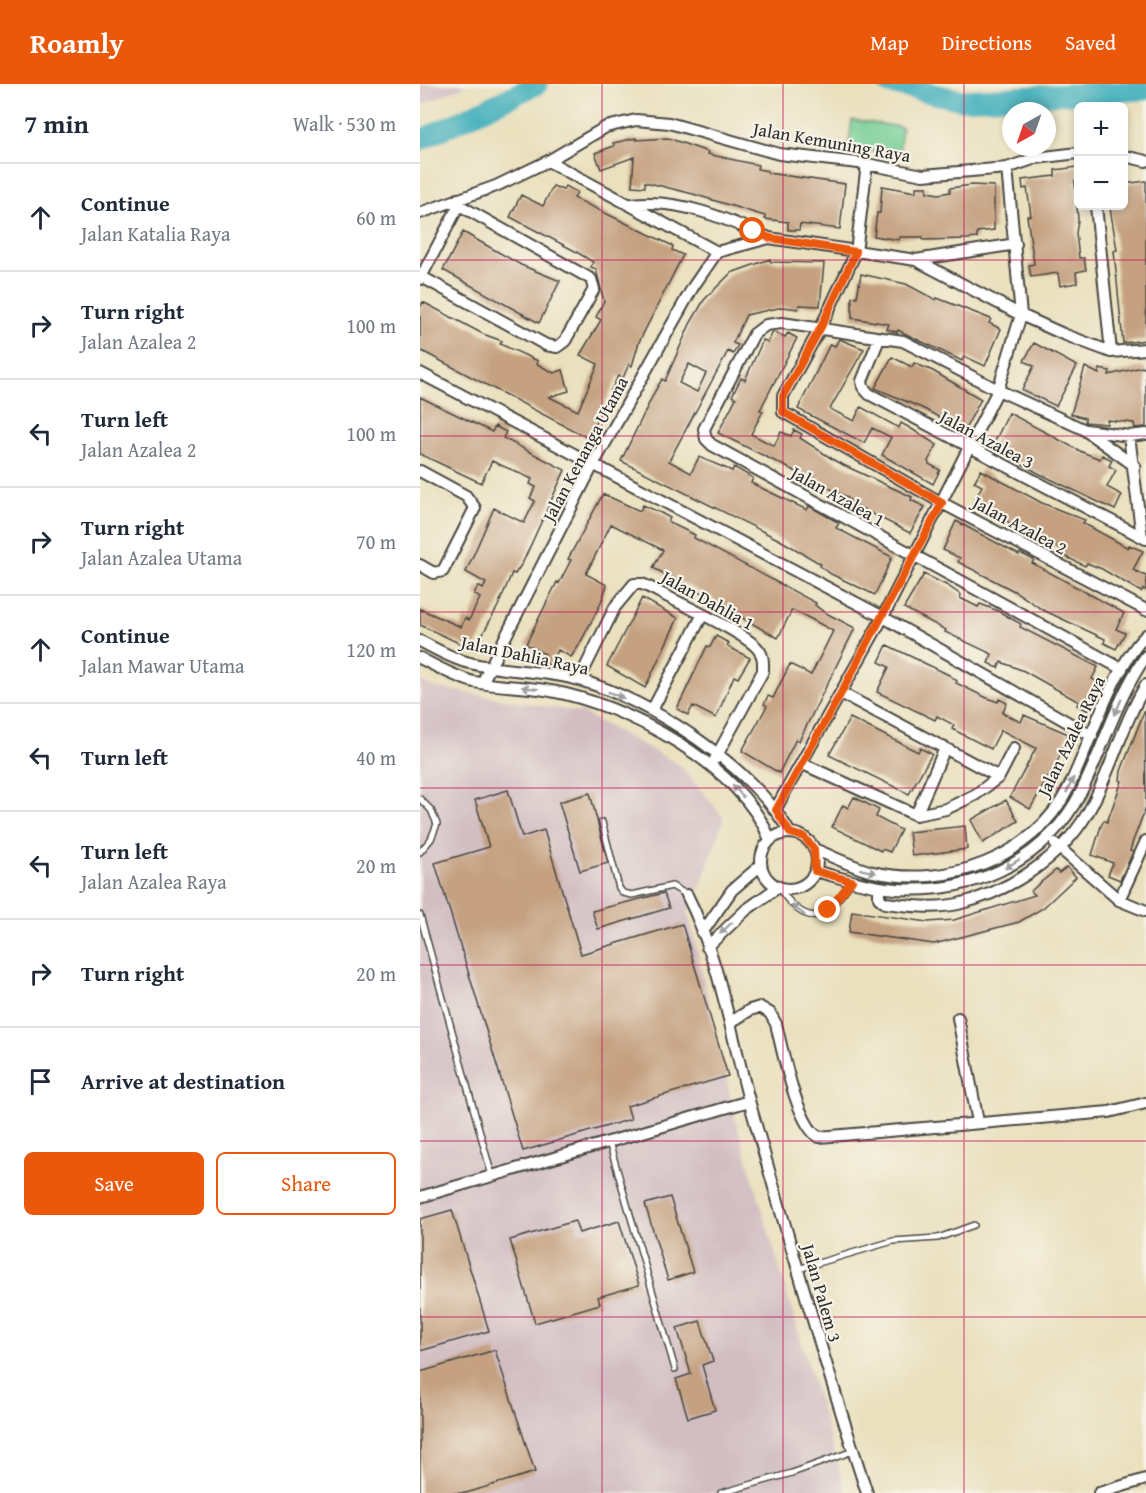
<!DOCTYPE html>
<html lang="en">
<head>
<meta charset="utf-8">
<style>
  :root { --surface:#fff; --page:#f6f6f7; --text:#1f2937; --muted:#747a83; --line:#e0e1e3; --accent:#ea580c }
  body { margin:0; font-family:"Gentium Book Plus",serif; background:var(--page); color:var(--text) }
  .controls { position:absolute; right:18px; top:18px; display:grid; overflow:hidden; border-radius:9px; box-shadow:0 3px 9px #0003 }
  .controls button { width:54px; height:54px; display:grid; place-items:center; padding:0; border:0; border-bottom:2px solid var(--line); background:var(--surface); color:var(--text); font:30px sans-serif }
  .compass { position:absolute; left:582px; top:18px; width:54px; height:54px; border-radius:50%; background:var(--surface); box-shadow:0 3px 9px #0003; rotate:220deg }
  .stop { position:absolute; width:18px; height:18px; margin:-14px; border:4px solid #ea580c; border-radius:50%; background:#fff }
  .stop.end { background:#ea580c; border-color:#fff; box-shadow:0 2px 6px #0008 }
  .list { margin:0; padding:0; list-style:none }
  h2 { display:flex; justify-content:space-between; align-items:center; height:78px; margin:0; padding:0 24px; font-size:26px }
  h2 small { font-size:20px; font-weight:400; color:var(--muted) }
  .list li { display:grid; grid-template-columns:39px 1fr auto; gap:18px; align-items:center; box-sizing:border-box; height:108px; padding:0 24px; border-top:2px solid var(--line) }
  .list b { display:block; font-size:22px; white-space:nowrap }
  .list p { margin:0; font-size:20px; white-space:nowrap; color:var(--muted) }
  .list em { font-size:20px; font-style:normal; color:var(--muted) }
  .actions { display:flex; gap:12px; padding:18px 24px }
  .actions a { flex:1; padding:14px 0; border:2px solid var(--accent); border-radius:9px; text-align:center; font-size:21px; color:var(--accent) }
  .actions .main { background:var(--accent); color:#fff }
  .icon { flex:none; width:33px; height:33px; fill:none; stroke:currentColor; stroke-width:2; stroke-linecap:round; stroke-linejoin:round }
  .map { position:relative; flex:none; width:726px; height:1409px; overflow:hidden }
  header { display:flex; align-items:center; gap:36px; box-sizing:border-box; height:84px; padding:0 30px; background:var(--accent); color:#fff }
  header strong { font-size:28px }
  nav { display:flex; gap:33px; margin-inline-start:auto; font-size:21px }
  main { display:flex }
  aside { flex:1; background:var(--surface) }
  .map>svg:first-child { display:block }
  .industrial { fill:#d2bec2 }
  .green { fill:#74ce95; stroke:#507c60; stroke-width:1.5 }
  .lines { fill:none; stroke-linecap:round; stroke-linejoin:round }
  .river { stroke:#3fafbb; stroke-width:21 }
  .building { fill:#c5a181; fill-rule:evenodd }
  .lane-casing { stroke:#484641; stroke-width:8 }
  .street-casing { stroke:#484641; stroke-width:14 }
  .lane { stroke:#fff; stroke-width:5 }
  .street { stroke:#fff; stroke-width:10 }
  .oneway { fill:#a0a0a0 }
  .route { stroke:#ea580c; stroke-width:8 }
  .grid { fill:none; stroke:#c2185b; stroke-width:1.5; stroke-opacity:0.55 }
  .labels { text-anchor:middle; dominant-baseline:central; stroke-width:4.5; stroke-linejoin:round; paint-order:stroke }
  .street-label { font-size:18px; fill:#2b2b2b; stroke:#f7f3e8 }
</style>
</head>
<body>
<header>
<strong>Roamly</strong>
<nav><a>Map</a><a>Directions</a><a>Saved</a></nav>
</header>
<main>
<aside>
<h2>7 min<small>Walk · 530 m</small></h2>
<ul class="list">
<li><svg class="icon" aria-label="ahead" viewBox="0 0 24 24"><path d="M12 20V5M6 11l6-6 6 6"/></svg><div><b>Continue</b><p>Jalan Katalia Raya</p></div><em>60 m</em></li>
<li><svg class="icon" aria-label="right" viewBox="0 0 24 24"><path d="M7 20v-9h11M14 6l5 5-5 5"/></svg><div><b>Turn right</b><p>Jalan Azalea 2</p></div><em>100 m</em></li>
<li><svg class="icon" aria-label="left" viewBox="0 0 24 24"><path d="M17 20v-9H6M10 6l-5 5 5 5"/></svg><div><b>Turn left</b><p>Jalan Azalea 2</p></div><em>100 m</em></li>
<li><svg class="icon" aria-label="right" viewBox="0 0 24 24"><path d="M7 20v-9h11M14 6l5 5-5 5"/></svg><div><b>Turn right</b><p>Jalan Azalea Utama</p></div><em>70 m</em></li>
<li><svg class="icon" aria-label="ahead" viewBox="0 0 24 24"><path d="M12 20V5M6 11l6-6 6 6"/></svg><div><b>Continue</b><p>Jalan Mawar Utama</p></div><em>120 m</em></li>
<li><svg class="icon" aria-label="left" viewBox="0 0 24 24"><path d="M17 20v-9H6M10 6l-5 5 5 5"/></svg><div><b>Turn left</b></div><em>40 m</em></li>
<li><svg class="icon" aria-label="left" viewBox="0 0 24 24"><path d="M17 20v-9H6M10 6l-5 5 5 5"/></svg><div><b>Turn left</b><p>Jalan Azalea Raya</p></div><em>20 m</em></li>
<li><svg class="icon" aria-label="right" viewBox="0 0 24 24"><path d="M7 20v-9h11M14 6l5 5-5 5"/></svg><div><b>Turn right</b></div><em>20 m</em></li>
<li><svg class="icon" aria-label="arrive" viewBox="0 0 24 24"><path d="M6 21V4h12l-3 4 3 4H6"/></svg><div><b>Arrive at destination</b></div></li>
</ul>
<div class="actions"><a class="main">Save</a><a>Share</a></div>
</aside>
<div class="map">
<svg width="726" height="1409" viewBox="0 0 726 1409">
  <rect width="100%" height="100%" fill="#f7f3e8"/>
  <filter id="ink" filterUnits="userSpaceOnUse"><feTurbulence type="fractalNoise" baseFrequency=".0167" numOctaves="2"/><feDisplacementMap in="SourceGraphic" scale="12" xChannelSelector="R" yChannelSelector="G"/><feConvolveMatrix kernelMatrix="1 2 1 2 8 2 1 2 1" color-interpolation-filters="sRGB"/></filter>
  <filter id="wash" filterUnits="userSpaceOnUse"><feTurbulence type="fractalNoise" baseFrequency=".008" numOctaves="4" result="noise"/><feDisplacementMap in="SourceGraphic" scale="24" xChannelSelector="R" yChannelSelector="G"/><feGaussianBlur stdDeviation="1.35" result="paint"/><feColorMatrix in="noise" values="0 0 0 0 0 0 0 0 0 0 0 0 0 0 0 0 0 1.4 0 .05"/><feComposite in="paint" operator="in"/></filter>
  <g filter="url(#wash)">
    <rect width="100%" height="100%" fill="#eae0bd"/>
    <path class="industrial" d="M0,0H49L0,22Z
      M0,597L13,603L163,629L260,681L304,734L281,801L268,828L317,1041L426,1409H0Z"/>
    <path class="green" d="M432,36L482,43L479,71L428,64Z"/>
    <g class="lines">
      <path class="river" d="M469,0L541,16L726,6
        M0,56L118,0"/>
    </g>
    <g id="blocks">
      <path class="building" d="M216,54V56L248,54L288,68L287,70L338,81L337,85L348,87V89L425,100L420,145L380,140L379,146H368V138L345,135V132L273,110L225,98V103L212,102L214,73L181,85L175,69L194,62L193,59Z
        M657,83L658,97H655L658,136L656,149L659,174H664L666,186L656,188L657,199L640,202L638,189L611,193L609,181L614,180L607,132H611L607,104L603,105L602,96L635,92V86Z
        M726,97V256L703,259L694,167L697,166L690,124L704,122V100Z
        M552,101L574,102V146L557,148V154L547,155L503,156V153H480L479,156L454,152L457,129H460L462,102L496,108V103H507V108L519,110L530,108V104Z
        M133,102L143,106L145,102L157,108L154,114L253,162L252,166L263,171L219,258L212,282L209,280L203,294L198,292L168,354L0,266V223L3,218L63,250L82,257L80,260L118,277L117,280L134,289L143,286L149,307L129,313L158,327L178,280L160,271L181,236L176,233L184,217L176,185L171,183L173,178L155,167L90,133L101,111L123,122Z
        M43,148L101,181L140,197L119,239L23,186Z
        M350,175L351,178L404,179L400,222L379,221L378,225L363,223L326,231L313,259L318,261L313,270L308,267L249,377L271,389L279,373L312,387L314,383L333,394L331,399L387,426L389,422L419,439L416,444L472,473L455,511L411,490L400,482L401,480L360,456L201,377L235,307L242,295L245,297L270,240L284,216L311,189ZM269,280L286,289L277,308L259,299Z
        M441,190L486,200L516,216L517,214L571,235L569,239L581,245L565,282L544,272L542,277L478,246L477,248L467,245L469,240L432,234V213H437Z
        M353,248L365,253L368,249L377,254L340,326L343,327L331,350L354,362L361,348L371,352L374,346L382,350L380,354L417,378L492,413L491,416L505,423L490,449L433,420L427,413L298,349L316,314L312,312L321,294L325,296L343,256L348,258Z
        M419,255L444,265L410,325L434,337L441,323L479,344L481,339L490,344L517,361L508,377L509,380L520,386L513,400L462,371L471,353L452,344L444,359L378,325L410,260L415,262Z
        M614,259L657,282L636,322L602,306L614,282L604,277Z
        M472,273L492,283L494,279L513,287L561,315L544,347L504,325L455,304Z
        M665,283L679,290V285L690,287L689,291L722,283L726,285V343L715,344L714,339L687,336V340L665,338V334L651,330Z
        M0,313L72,348L75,342L86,348L83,354L145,386L103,478L95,490L92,489L78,522L54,566L0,541V525L41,543L45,534L49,536L60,514L54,510L58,502L63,505L66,499L46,488L74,424L104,439L115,417L110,414L116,403L110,400L112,395L72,377L61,399L0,370Z
        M589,329L662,368L680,375L682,371L692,376L689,382L696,386L687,403L702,411L695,426L620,390L572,363Z
        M561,386L622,419L665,436L663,439L708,464L709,461L723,467L713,486L726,492V506L723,505L721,508L682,485L667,479L665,482L640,470L642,465L598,446L581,432L553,419L562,402L554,398Z
        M183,410L220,427L223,421L241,429L250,434L248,438L275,451L274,454L396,519L395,521L404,528L435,544L379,657L376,655L359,689L322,667L347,622L344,620L348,612L353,614L370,580L391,591L413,547L391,535L372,526L358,554L299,521L292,514L233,484L243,466L191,440L166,490L187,501L180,521L158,563L151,573L138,566L130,582L122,577L125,570L106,560L137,498L139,499L151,476L148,475Z
        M536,437L599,471L600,469L614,476L612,479L704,529L696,545L705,549L696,565L684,559L685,555L623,526L596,508L538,478L540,474L523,466Z
        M504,490L528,502L541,511L540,514L558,523L560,520L578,527L601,540L600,543L678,583L672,595L682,600L669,627L657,621L659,618L604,587L581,578L578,584L568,579L572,570L525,548L526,546L484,524Z
        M222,514L258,534L225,604L187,582Z
        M296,552L309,559L307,562L330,574L318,594L314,592L296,634L273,622L268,631L257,625L287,562L290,563Z
        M467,561L529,591L537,597L536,599L567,614L578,618L579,615L587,619L582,629L601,638L604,631L648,650L638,676L610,725L590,713L616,664L581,646L571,665L532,645L534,641L517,632L515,636L457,608L469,583L459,578Z
        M725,625L726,723L713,757L710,767L713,768L700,796L688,791L693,779L672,771L681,742L684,736L687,738L702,697L700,696L701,687Z
        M430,634L498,668L500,664L512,670L489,710L409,671Z
        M88,706L102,753L124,746L161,870L262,840L308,992L207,1022L211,1035L103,1067L15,779L69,763L55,716Z
        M170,709L188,779L160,787L139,718Z
        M434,713L459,726L456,733L481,746L470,768L462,765L461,767L412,743L423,721L428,724Z
        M586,716L598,737L563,759L551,736Z
        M545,742L547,765L492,772L489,748Z
        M647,783L656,793L623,824L599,838L514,860L429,848L432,827L508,838L534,836L615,811L611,807L620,799L636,786L639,789Z
        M244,809L249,824L178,845L172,827Z
        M250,1113L273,1188L248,1196L225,1120Z
        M32,1126L69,1247L0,1267V1135Z
        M155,1137L159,1149L199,1137L219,1201L178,1213L180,1220L115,1239L90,1156Z
        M280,1237L293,1277L282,1281L295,1326L268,1334L256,1295L271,1290L257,1244Z
        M75,1266L115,1388L46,1409H0V1288Z"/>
    </g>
  </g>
  <g filter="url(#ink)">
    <use href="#blocks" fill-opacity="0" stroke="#484641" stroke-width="1.5"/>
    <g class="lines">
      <defs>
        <path id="lane" d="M0,715L11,726L17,740L11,755L0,768
          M182,738L199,804L203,809L212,811L252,802L267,811
          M358,803C389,847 404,836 432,797
          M0,831L72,1092
          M189,1058L255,1285
          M378,1185L473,1157L518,1154L554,1141
          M301,1409L372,1389L433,1367"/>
        <path id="street" d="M704,72L726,77
          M128,77L297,168
          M447,80L436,168L401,243L363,312V328L522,419L726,526
          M212,120C259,114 307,135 349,154
          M676,122L691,268
          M0,129L76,102L128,77L186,43L216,36L249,39L359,70L447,80L503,91L587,84L616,74L658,69
          M297,168L349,154L496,176L601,231L643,250L691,268L726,265
          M496,176L596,160
          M0,192L126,261L137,263L145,257L174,205L171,195L39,121
          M0,195L39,121L38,115
          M459,255L442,297L443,303L449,310L726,455
          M0,289L463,533L672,652
          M666,346L709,352L726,350
          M709,352L722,453
          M0,387L46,412L55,424L23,487L14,489L0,481
          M0,557C16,565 32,575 50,579C85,588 124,586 159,596C229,615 335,684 370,749
          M0,574C17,583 35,593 54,598C79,603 106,602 131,607C205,620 323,682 350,756
          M702,585L292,361L286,355L284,345L334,250L346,241L362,239L483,257L578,306L663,345L715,382
          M159,596L195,523L214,500H222L231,504C254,517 324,548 338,565C344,572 343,579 343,587L295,675
          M62,599L174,379L273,203L297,168
          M421,609L579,693
          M232,626L282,532
          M383,680L496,731L526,725L555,711L579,693L594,664
          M355,726L463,533L578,306L601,231L587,84
          M496,731L525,664
          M341 777a28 28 0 1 1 56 0a28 28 0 1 1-56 0Z
          M635,760L699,816L726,827
          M394,765C414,773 433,783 453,788C527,805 613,774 648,705C671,659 690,587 726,551
          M395,787C418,793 442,801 466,804C546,813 624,781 661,708C684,663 697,613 726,572
          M459,803V814L465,819C489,822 514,825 538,820C587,809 641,774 667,730C691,689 701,642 726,601
          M267,811C300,876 311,951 330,1020C367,1150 405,1281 447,1409
          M699,816L726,757
          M282,849L312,806L341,781
          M287,863L326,826L358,803
          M538,934L558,1038
          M311,938L330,926L340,923L350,929L356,940C362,964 377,1042 399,1053L689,1028L726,1019
          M0,1113L329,1017
          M679,1409L726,1395"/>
      </defs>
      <use href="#lane" class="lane-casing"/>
      <use href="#street" class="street-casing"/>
      <use href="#lane" class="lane"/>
      <use href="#street" class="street"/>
    </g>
    <defs><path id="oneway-solid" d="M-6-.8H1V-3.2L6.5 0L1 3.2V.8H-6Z" transform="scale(1.5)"/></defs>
    <g class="oneway">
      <use href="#oneway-solid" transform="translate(110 604) rotate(-173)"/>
      <use href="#oneway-solid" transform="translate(196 611) rotate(22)"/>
      <use href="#oneway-solid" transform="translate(698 623) rotate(114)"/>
      <use href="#oneway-solid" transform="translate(650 701) rotate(-65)"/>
      <use href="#oneway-solid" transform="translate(318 707) rotate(-130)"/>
      <use href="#oneway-solid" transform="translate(592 780) rotate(148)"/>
      <use href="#oneway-solid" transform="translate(448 787) rotate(14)"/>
      <use href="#oneway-solid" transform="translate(378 826) rotate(-143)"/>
      <use href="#oneway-solid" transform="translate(306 844) rotate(137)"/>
    </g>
  </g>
  <g class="lines" filter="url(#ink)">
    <path class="route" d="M333,147L350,154L436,168L401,243L363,312V328L522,419L421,609L356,726L370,749L384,753L394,765L395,787L432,797L408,826"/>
  </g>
  <path class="grid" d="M182,0V1409M363,0V1409M544,0V1409M0,176H726M0,352H726M0,528H726M0,704H726M0,881H726M0,1057H726M0,1233H726"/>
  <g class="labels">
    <g class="street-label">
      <text transform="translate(412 58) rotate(10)">Jalan Kemuning Raya</text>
      <text transform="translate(567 355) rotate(28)">Jalan Azalea 3</text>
      <text transform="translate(165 365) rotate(-62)">Jalan Kenanga Utama</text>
      <text transform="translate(418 412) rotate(29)">Jalan Azalea 1</text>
      <text transform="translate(600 441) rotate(28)">Jalan Azalea 2</text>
      <text transform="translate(288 516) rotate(29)">Jalan Dahlia 1</text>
      <text transform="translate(105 571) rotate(12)">Jalan Dahlia Raya</text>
      <text transform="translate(651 652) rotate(-64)">Jalan Azalea Raya</text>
      <text transform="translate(402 1209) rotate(74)">Jalan Palem 3</text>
    </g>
  </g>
</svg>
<div class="controls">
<button>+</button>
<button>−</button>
</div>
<svg class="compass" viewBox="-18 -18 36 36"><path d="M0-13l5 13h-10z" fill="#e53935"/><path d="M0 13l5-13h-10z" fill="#747a83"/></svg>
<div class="stop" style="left:333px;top:147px"></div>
<div class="stop end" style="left:408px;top:826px"></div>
</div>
</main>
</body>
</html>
